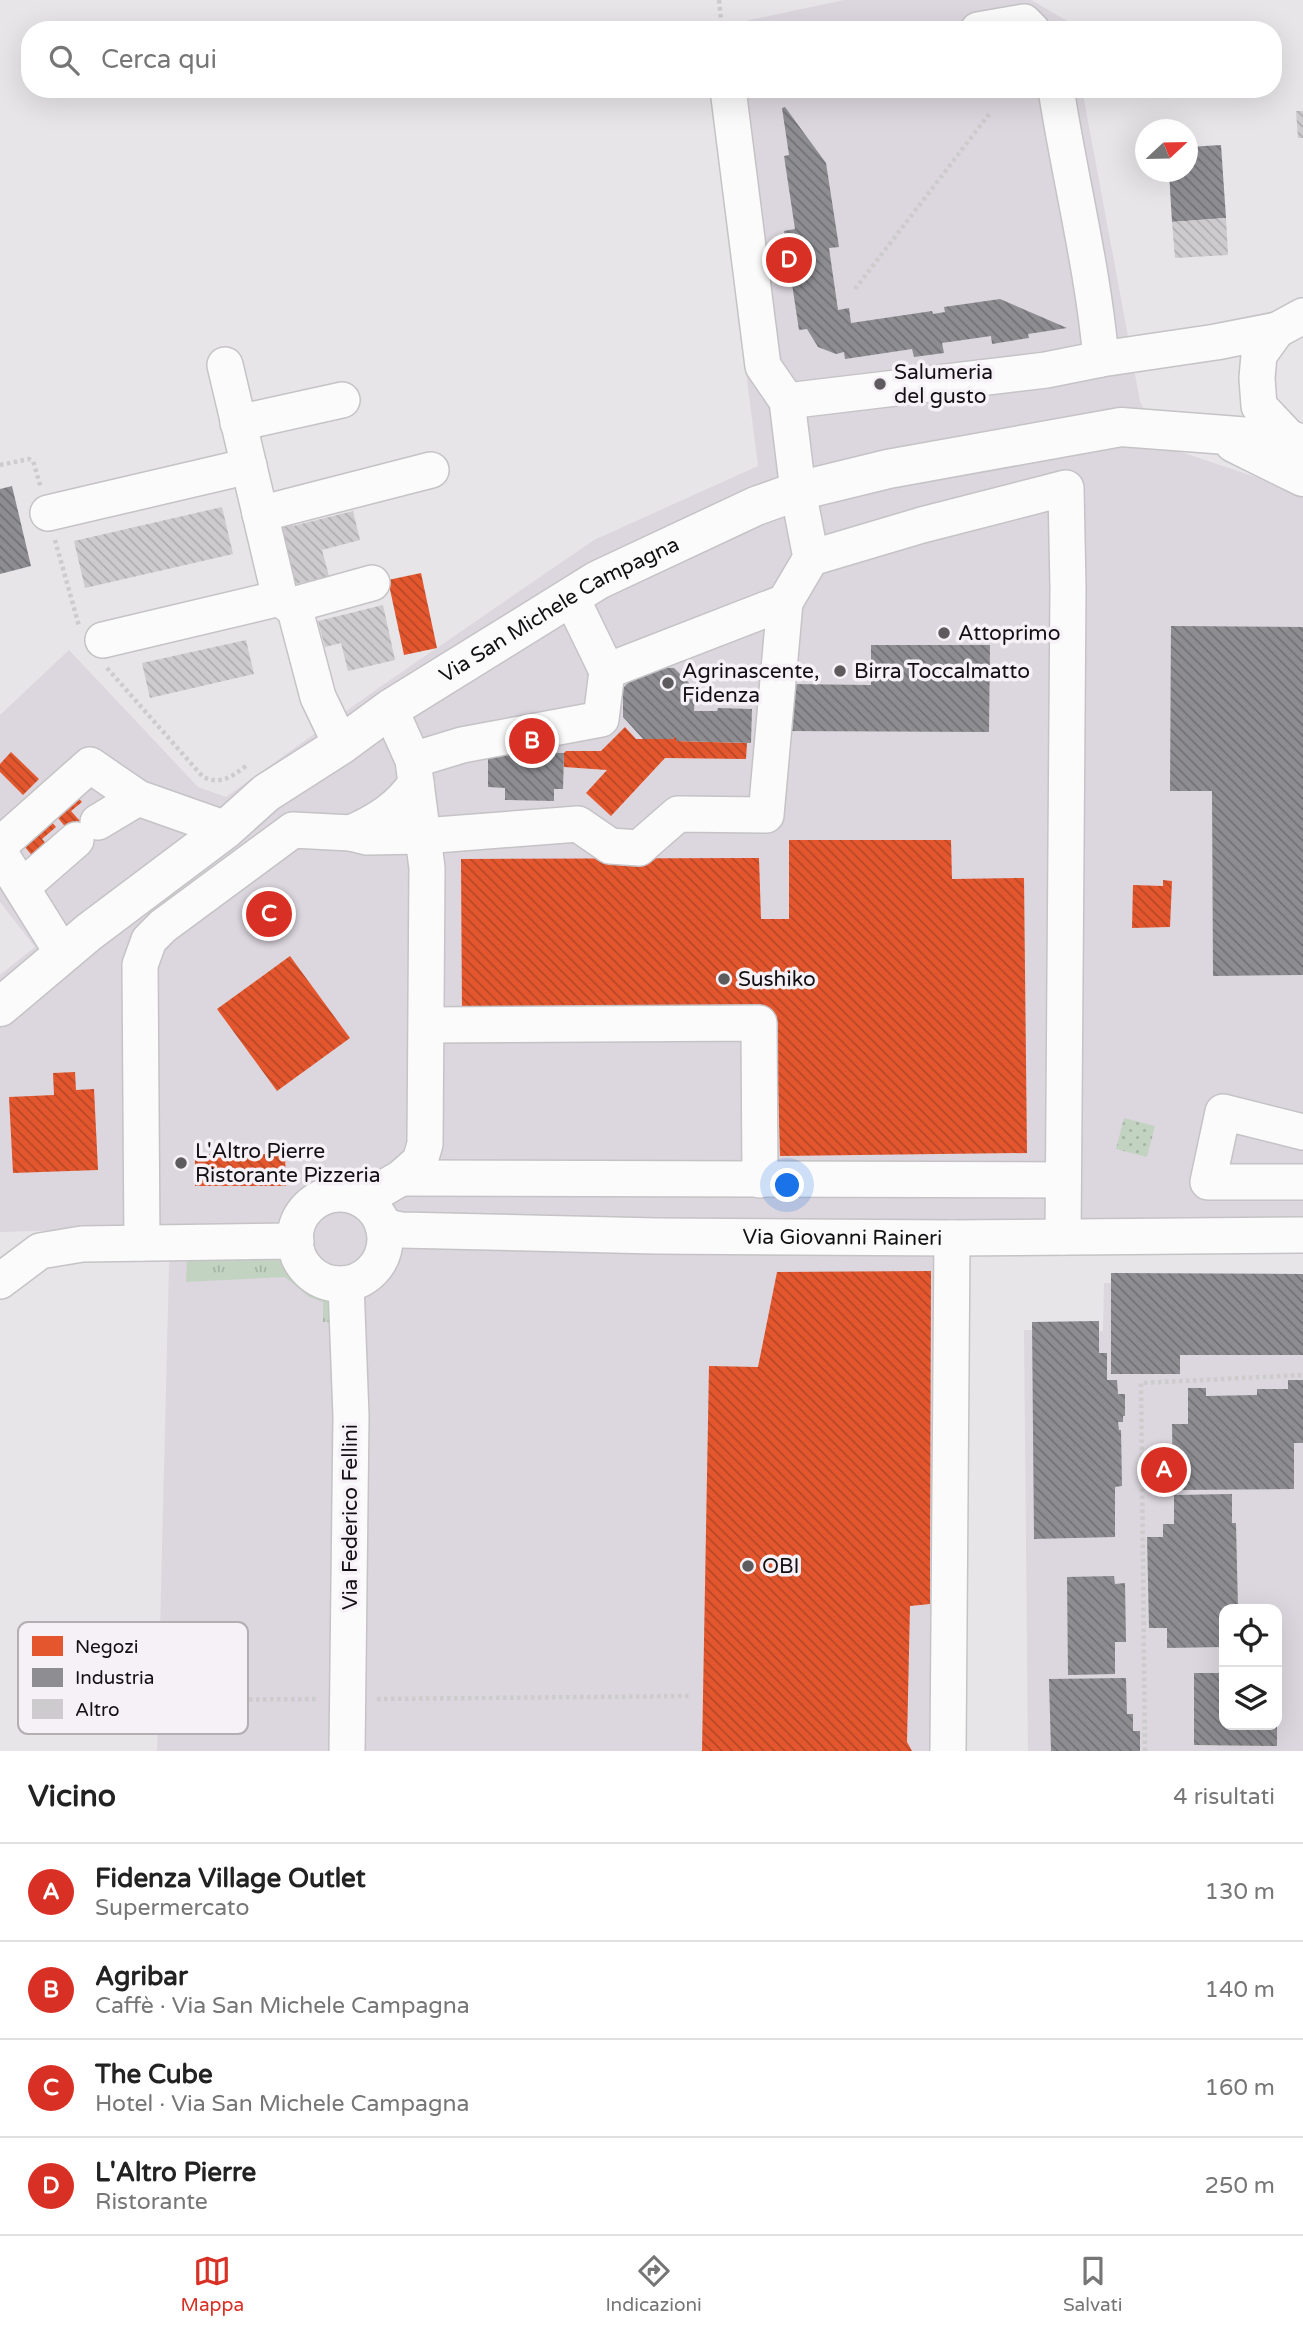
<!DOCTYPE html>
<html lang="it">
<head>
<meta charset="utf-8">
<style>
  :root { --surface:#fff; --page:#f6f6f6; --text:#222; --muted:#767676; --line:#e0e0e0; --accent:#d93025 }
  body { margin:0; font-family:"Varela Round",sans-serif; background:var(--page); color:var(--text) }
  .controls { position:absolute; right:21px; bottom:21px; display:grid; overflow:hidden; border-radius:14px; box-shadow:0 7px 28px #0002 }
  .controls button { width:63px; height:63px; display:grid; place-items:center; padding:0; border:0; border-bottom:2px solid var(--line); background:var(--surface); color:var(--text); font:35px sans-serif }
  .compass { position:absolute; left:1135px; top:119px; width:63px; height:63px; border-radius:50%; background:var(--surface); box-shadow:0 7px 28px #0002; rotate:68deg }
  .you { position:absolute; left:788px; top:1186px; width:24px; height:24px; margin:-18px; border:5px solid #fff; border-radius:50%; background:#1a73e8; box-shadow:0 0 0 10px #1a73e833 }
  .badge { display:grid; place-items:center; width:46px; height:46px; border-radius:50%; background:var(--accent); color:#fff; font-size:23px; font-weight:700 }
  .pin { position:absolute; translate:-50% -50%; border:4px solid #fff; box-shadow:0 2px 7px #0006 }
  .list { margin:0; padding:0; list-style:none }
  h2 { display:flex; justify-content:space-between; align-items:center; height:91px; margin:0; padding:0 28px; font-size:30px }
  h2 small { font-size:23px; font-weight:400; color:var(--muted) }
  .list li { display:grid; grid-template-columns:46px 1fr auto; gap:21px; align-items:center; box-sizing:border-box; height:98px; padding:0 28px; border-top:2px solid var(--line) }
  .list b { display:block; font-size:26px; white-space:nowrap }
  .list p { margin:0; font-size:23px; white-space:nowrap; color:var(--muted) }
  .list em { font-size:23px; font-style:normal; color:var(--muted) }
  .icon { flex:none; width:38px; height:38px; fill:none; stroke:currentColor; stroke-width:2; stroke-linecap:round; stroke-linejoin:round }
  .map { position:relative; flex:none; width:1303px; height:1751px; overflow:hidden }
  .search { position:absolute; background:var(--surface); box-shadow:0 7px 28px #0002; left:21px; right:21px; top:21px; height:77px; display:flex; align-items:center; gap:18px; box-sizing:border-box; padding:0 24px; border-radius:28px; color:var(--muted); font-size:26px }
  .sheet { height:483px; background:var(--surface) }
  nav { display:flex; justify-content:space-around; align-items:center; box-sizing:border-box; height:98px; border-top:2px solid var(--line); background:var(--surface); font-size:19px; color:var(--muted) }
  nav a { display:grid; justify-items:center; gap:4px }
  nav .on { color:var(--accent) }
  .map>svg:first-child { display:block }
  .built { fill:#dcd6de; fill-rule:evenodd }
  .grass { fill:url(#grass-tufts) }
  .park { fill:url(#park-dots) }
  .shops { fill:url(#shops-back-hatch) }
  .industry { fill:url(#industry-back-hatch) }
  .building { fill:url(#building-back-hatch) }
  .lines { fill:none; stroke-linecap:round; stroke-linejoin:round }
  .minor-casing { stroke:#c5c3c5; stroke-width:38 }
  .major-casing { stroke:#c5c3c5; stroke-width:41 }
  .path { stroke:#cdcccd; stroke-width:4.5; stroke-dasharray:3.5 3.5; stroke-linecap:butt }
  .minor { stroke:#fbfbfc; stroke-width:35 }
  .major { stroke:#fbfbfc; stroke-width:38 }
  .poi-dot { fill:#5d5b5d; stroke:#f6f1f6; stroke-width:2.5 }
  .labels { text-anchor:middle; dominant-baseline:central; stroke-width:7; stroke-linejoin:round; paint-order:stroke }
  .poi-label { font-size:21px; fill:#121012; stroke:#f6f1f6; text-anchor:start }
  .street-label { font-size:21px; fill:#121012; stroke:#f6f1f6 }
  .key { fill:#f6f1f6; stroke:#b2aeb2; stroke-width:2 }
  .key-label { font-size:19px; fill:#121012 }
</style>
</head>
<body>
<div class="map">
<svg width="1303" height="1751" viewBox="0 0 1303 1751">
  <defs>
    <pattern id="grass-tufts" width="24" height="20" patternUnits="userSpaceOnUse" patternTransform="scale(1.75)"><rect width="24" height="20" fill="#c3d3c2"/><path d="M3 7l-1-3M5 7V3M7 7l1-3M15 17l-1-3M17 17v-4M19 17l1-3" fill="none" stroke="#a6b4a6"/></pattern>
    <pattern id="park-dots" width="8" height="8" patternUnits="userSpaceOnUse" patternTransform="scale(1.75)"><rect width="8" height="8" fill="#c3d3c2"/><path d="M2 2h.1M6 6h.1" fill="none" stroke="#a6b4a6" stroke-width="1.8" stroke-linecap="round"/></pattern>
    <pattern id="shops-back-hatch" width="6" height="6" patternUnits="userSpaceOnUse" patternTransform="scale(1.75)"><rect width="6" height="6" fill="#e4572e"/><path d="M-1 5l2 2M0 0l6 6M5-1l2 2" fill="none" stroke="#b74726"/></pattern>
    <pattern id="industry-back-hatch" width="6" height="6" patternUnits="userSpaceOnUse" patternTransform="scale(1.75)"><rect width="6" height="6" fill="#8d8d92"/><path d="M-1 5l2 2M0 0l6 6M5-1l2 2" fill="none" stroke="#727276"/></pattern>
    <pattern id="building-back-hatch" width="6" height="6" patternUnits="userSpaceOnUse" patternTransform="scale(1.75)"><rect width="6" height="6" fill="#cdcbcd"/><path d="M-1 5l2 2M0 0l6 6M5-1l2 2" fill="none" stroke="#afadaf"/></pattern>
  </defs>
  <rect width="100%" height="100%" fill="#e7e5e8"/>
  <path class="built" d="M844,0H1031L1069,22L1071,30H703Z
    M710,89H1082L1140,401L1160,445L1303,493V1218L943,1229L949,1751H157L170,1227L0,1232V975L35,947L0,902V715L69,650L198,787L226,797L380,687L594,540L758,466Z
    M1104,1283L1303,1286V1751H1028L1024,1330L1103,1331ZM1224,1609H1277V1725H1224Z"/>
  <path class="grass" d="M285,1256L319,1290L338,1293L340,1322H323V1302L309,1297L285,1277L186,1282L187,1259Z"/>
  <path class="park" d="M1124,1118L1155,1126L1147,1157L1116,1149Z"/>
  <path class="shops" d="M421,573L437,648L404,655L388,580Z
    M625,727L636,739H673L676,736V741L747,743L746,759L665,758L611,816L586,793L607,770L564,767V753L566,751H601Z
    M11,752L39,779L23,795L0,772V764Z
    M69,788L82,802L71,811L79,820L89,812L105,831L83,848L48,806Z
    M45,814L56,827L42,839L49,847L35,859L24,846Z
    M789,840H951L952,879L1024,878L1027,1153L780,1156L776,1015L462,1017L461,859L759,858L761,919H789Z
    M1163,880L1172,881L1170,927L1132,928L1133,885L1163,886Z
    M290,956L350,1038L277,1091L217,1009Z
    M75,1072L76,1090L94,1089L98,1170L13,1173L9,1097L54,1095L53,1073Z
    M195,1154H285L286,1186H195Z
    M931,1271L930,1604L910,1606L907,1742L912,1751H702L709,1366L758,1367L777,1272Z"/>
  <path class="industry" d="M785,107L826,163L839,247L829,248L838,310L849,308L851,323L932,311L933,314L945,312L944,307L1000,299L1067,328L1028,334L1029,338L992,344L991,336L942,343L944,353L914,357L912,349L845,359L844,352L836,354L818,347L807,329L799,330L784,231L795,229L784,156L789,155L782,108Z
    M1221,145L1226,218L1172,222L1169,172H1188V147Z
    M12,486L31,566L0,574V489Z
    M1171,626L1303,627V975L1213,976L1212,791H1170Z
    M871,645H990L989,732L787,731L788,684L871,685Z
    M644,667L674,668L695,689L694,711H717L718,708L752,709L751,743L676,741V736L673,739H643L623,717V688Z
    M506,752L564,753L563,789H554V801L505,800V788L488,787V756H506Z
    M1111,1273L1303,1274V1355H1180V1374H1111Z
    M1099,1321V1353H1107V1380H1117L1118,1394H1125V1416H1123V1422H1118L1119,1430H1121L1122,1486L1115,1487V1537L1034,1539L1032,1322Z
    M1288,1380H1303V1443H1294V1489L1173,1490L1172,1424H1188V1388H1206V1396L1257,1395V1389H1288Z
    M1232,1494V1523H1236L1238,1609H1224V1647L1167,1648V1628H1149L1147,1537H1163V1524H1174V1495Z
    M1114,1576L1115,1584L1125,1583L1126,1642H1115V1674L1068,1675L1067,1577Z
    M1194,1673H1224V1725H1277V1746L1194,1745Z
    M1126,1678L1127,1714H1133V1731H1140V1751H1051L1049,1679Z"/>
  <path class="building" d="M1296,111H1303V138H1298Z
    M1226,218L1228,255L1175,258L1172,222Z
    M222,507L233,554L85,588L74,541Z
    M353,511L360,540L322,550L329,576L288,586L273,530L291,516L293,526Z
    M383,605L395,660L348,671L341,643L325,647L318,621Z
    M246,640L254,674L150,698L142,663Z"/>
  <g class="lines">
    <defs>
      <g id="minor">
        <path d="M978,30L1024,22L1032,30"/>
        <path d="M1056,89C1070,179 1093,268 1101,359"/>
        <path d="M1277,330L1259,355L1257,378L1259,406L1291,440"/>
        <path d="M225,365L280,598L295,610"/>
        <path d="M787,401L1046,370L1101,359L1216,342L1277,330L1303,316"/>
        <path d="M238,423L342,400"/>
        <path d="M48,513L249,466"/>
        <path d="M260,514L431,470"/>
        <path d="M811,558L922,525L1066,488L1068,588L1063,1237"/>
        <path d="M571,597L607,671L785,602"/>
        <path d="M103,640L280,598"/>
        <path d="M341,745L318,697L295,610L300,603L372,583"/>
        <path d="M413,760L462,745L601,719L607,671"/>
        <path d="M416,783C399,808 378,821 351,833L367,837L423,836L578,824L610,846L639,848L678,814L766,815L785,602L811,558L798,491L787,401L763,366L728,89"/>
        <path d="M98,822L138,798"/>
        <path d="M0,845L90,765L138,798L226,829"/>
        <path d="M0,853L63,954"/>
        <path d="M22,887L76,840"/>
        <path d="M428,1025L759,1023L760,1180"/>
        <path d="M1303,1132L1223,1112L1208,1182H1303"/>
        <path d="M401,1178L1063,1180"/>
        <circle cx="340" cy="1239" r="45"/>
        <path d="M363,1200L401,1178L420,1161L425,1144L427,868L413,760L390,709"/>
        <path id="s1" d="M383,1226L401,1230L656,1236L952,1238L1303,1235"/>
        <path d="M142,1243L140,965L149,940L163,926L293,830L351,833"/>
        <path d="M0,1281L40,1251L82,1244L296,1241"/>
        <path d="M346,1284L351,1416L347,1751"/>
        <path d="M948,1751L952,1238"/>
      </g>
      <g id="major">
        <path d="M1234,443L1303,477"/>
        <path id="s2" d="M0,1007L89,932L226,829L266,793L341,745L390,709L598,580L756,506L798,491L888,469L1121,427L1291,440L1303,444"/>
      </g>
    </defs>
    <use href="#minor" class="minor-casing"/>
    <use href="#major" class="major-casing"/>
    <path class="path" d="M719,0L722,30
      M855,289L990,113
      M0,465L29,459L33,461L41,488
      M55,540L79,626
      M107,668L203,777C221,785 231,777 246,766
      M377,1699L691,1696
      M179,1700L319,1699
      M1145,1751L1141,1383L1303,1375"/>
    <use href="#minor" class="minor"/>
    <use href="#major" class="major"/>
  </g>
  <g class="poi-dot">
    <circle cx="880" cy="384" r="7"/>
    <circle cx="944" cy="633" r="7"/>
    <circle cx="840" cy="671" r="7"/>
    <circle cx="668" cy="683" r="7"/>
    <circle cx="724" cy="979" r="7"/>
    <circle cx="181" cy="1163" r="7"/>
    <circle cx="748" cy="1566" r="7"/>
  </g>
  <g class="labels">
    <g class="poi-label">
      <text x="894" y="372">Salumeria<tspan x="894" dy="24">del gusto</tspan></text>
      <text x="958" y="633">Attoprimo</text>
      <text x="682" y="671">Agrinascente,<tspan x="682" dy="24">Fidenza</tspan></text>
      <text x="854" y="671">Birra Toccalmatto</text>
      <text x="738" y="979">Sushiko</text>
      <text x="195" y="1151">L'Altro Pierre<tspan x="195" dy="24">Ristorante Pizzeria</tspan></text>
      <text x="762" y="1566">OBI</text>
    </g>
    <g class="street-label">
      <text stroke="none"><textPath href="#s2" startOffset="688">Via San Michele Campagna</textPath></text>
      <text stroke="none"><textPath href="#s1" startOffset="460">Via Giovanni Raineri</textPath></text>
      <text transform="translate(350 1517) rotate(-90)">Via Federico Fellini</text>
    </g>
  </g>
  <rect x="18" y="1622" width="230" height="112" rx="10" class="key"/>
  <rect x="32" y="1636" width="31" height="20" fill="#e4572e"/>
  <rect x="32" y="1668" width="31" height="19" fill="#8d8d92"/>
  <rect x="32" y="1699" width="31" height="20" fill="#cdcbcd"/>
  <g class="key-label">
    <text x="75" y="1653">Negozi</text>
    <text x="75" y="1684">Industria</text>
    <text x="75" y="1716">Altro</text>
  </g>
</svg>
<div class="controls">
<button><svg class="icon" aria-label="locate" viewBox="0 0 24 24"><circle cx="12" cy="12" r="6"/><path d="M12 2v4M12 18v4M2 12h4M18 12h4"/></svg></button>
<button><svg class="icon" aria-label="layers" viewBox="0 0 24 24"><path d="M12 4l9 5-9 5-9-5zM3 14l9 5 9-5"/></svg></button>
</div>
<svg class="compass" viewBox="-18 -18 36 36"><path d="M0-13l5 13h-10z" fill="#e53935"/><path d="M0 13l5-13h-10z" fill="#767676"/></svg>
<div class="you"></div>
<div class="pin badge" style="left:1164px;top:1470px">A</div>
<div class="pin badge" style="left:532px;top:741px">B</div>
<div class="pin badge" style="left:269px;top:914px">C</div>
<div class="pin badge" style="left:789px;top:260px">D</div>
<div class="search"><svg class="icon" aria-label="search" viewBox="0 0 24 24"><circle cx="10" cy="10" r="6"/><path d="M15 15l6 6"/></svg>Cerca qui</div>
</div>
<section class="sheet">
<h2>Vicino<small>4 risultati</small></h2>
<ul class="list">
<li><span class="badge">A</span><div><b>Fidenza Village Outlet</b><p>Supermercato</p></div><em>130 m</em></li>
<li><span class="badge">B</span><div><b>Agribar</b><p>Caffè · Via San Michele Campagna</p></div><em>140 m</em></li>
<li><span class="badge">C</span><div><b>The Cube</b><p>Hotel · Via San Michele Campagna</p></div><em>160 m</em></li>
<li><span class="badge">D</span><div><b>L'Altro Pierre</b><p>Ristorante</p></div><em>250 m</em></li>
</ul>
</section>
<nav>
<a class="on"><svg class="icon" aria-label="map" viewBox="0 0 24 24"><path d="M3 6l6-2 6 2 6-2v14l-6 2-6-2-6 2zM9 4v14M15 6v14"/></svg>Mappa</a>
<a><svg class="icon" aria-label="directions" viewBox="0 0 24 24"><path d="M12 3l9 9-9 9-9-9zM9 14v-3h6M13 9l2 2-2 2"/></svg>Indicazioni</a>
<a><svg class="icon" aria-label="saved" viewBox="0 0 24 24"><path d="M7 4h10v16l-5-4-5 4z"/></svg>Salvati</a>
</nav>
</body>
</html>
